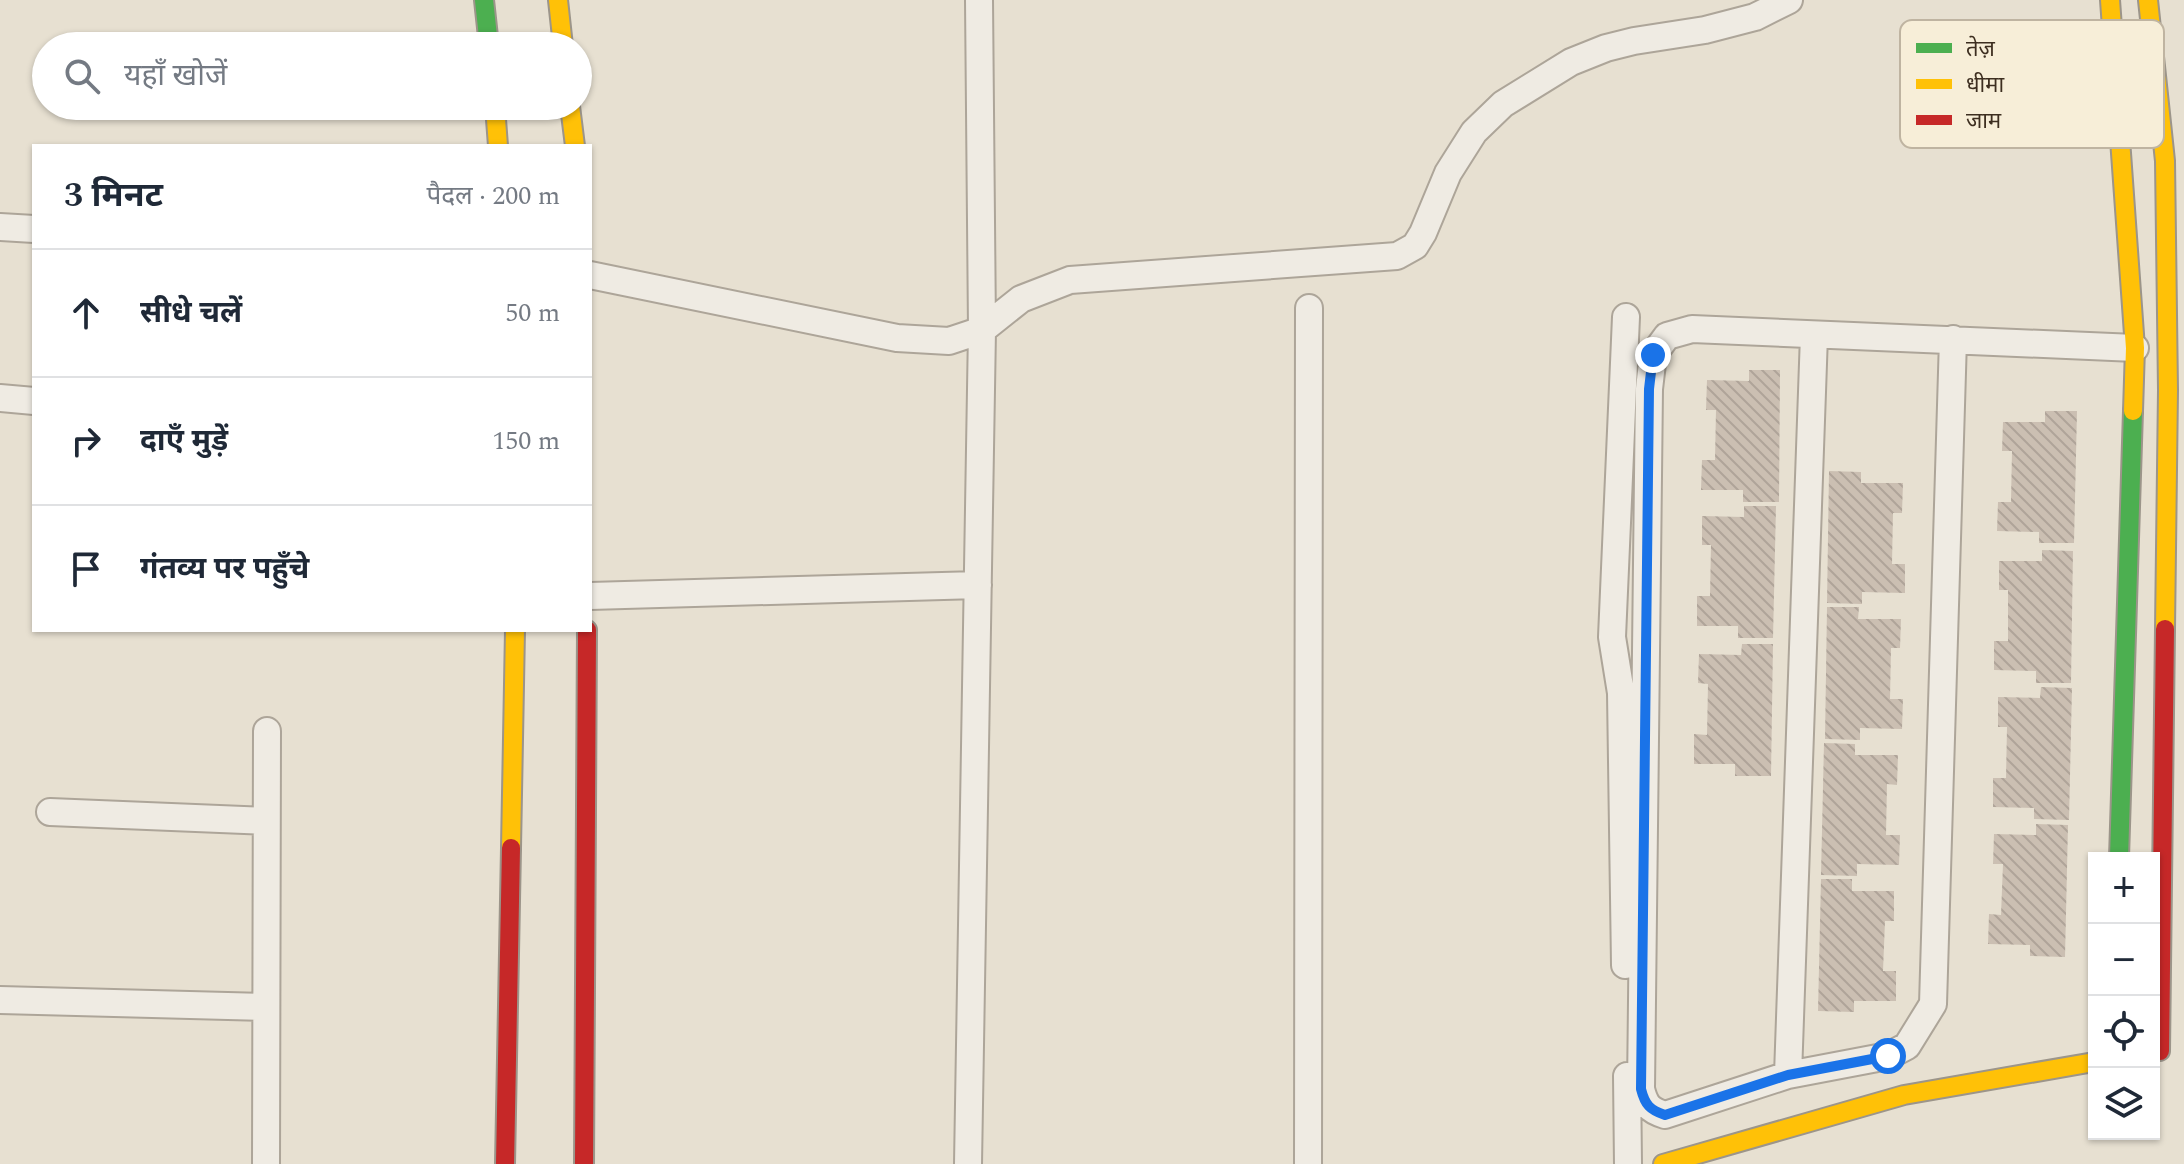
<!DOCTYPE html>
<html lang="hi">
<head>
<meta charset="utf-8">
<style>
  :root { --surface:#fff; --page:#f2f2f3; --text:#1f2937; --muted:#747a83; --line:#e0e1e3 }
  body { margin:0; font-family:Spectral,"Noto Sans Devanagari",serif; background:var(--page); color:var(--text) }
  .controls { position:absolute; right:24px; bottom:24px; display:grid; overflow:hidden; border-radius:0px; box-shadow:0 2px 6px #0004 }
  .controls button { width:72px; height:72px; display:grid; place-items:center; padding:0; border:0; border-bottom:2px solid var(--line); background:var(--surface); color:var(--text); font:40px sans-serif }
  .stop { position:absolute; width:24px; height:24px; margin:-18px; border:6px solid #1a73e8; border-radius:50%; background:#fff }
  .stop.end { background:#1a73e8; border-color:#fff; box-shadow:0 2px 8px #0008 }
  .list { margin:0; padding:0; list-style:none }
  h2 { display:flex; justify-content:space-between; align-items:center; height:104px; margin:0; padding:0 32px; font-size:34px }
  h2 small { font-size:26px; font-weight:400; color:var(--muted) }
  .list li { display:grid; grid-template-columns:52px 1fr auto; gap:24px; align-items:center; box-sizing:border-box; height:128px; padding:0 32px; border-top:2px solid var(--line) }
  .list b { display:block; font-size:30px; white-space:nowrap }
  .list em { font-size:26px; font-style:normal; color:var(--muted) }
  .icon { flex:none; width:44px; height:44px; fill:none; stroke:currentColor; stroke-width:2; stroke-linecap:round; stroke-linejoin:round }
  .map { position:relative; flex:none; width:2184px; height:1164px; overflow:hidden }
  .search { position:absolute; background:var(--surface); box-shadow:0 2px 6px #0004; left:32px; top:32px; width:560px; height:88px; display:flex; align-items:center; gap:20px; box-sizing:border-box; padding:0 28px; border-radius:44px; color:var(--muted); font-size:30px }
  .panel { position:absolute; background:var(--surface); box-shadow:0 2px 6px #0004; left:32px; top:144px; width:560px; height:488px; border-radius:0px }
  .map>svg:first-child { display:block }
  .building { fill:url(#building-back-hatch) }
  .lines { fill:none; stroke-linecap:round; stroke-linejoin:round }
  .street-casing { stroke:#ada599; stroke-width:30 }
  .fast-casing { stroke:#9c958a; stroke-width:22 }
  .slow-casing { stroke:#9c958a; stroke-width:22 }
  .jam-casing { stroke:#9c958a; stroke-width:22 }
  .street { stroke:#efebe3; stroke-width:26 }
  .fast { stroke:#4caf50; stroke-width:18 }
  .slow { stroke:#ffc107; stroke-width:18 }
  .jam { stroke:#c62828; stroke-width:18 }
  .route { stroke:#1a73e8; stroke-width:10 }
  .key { fill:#f7eed8; stroke:#bfb4a1; stroke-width:2 }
  .key-label { font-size:22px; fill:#3d2e20 }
</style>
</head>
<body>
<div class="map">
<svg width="2184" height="1164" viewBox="0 0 2184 1164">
  <defs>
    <pattern id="building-back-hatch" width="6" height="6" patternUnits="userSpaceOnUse" patternTransform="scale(2)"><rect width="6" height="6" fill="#cbbfb2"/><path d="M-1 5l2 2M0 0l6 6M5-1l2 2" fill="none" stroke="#afa499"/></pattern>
  </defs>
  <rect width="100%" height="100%" fill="#e7e0d1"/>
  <path class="building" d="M1749,370H1780L1779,502H1743V490H1701L1702,460H1715L1716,410H1706L1707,380L1749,381Z
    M2045,411H2077L2074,543H2039V532L1997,531L1998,502H2011L2012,451H2002L2003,422H2045Z
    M1829,471L1861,472V483H1903L1902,513H1893L1892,564H1905V593L1862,592V604L1827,603Z
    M1744,506H1776L1773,638H1738V626H1697V596H1710L1711,545H1702V516L1744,517Z
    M2042,550L2073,551L2071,683H2036V671L1994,670V641H2008V590H1999V561H2042Z
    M1827,607H1859L1858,619H1901L1900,648H1891L1890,699H1903L1902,729L1860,728V740L1825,739Z
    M1742,644H1773L1771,776H1735V764H1694V734L1707,735L1708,684L1698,683L1699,654L1741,655Z
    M2041,687L2072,688L2069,820L2034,819V808L1993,807V778H2006L2007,727H1998V697L2040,698Z
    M1824,743L1855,744V755H1898L1897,785L1887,784L1886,835H1900L1899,865L1857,864V876L1821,875Z
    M2036,824L2068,825L2065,957L2030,956V945L1988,944L1989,914L2001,915L2003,864H1993L1994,834L2036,835Z
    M1821,879H1852V891H1894V921H1885L1883,971H1896V1001H1854V1012L1818,1011Z"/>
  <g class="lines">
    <defs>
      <path id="street" d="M0,227L34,229
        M590,275L897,338L949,341L982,330L1021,299L1070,280L1397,256L1415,246L1423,233L1448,173L1474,132L1503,104L1571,62L1606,48L1634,41L1705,30L1755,17L1789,0
        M1953,339L1933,1004L1907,1046L1888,1056L1788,1075L1665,1115C1649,1110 1645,1105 1641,1089L1649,389L1653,355L1667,336L1692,329L2135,348
        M0,398L34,401
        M590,596L978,585
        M50,812L266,821
        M1625,965L1621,693L1612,637L1626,317
        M0,1000L266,1007
        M1788,1075L1814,335
        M1627,1076L1628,1164
        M266,1164L267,731
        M968,1164L982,330L979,0
        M1308,1164L1309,308"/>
      <path id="fast" d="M484,0L489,46
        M2119,858L2133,411"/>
      <path id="slow" d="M558,0L563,46
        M2110,0L2135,348L2133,411
        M2148,0L2165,161L2168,390L2165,629
        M495,106L498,146
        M570,106L575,146
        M511,848L515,630
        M1663,1164L1904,1095L2094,1062"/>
      <path id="jam" d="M2160,1051L2165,629
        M505,1164L511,848
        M584,1164L587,630"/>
    </defs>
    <use href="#street" class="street-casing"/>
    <use href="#fast" class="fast-casing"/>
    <use href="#slow" class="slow-casing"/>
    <use href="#jam" class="jam-casing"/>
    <use href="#street" class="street"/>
    <use href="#fast" class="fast"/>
    <use href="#slow" class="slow"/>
    <use href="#jam" class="jam"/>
  </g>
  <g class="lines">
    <path class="route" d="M1653,355L1649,389L1641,1089C1645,1105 1650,1110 1665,1115L1788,1075L1888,1056"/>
  </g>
  <rect x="1900" y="20" width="264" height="128" rx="12" class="key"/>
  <rect x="1916" y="43" width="36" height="10" fill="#4caf50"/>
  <rect x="1916" y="79" width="36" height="10" fill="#ffc107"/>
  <rect x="1916" y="115" width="36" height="10" fill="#c62828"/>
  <g class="key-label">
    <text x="1966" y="56">तेज़</text>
    <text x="1966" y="92">धीमा</text>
    <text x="1966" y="128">जाम</text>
  </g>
</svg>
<div class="controls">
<button>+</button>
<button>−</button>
<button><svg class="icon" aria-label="locate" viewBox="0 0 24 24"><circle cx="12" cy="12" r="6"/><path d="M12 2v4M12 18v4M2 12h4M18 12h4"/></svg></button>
<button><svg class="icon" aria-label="layers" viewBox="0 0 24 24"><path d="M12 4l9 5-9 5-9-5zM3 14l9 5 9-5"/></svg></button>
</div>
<div class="stop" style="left:1888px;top:1056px"></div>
<div class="stop end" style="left:1653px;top:355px"></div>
<div class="search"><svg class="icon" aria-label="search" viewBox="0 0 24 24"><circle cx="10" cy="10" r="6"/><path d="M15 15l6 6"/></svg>यहाँ खोजें</div>
<section class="panel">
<h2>3 मिनट<small>पैदल · 200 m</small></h2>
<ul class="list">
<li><svg class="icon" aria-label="ahead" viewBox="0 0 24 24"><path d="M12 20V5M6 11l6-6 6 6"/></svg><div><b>सीधे चलें</b></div><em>50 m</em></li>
<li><svg class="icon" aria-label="right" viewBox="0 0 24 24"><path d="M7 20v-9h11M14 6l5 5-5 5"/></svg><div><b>दाएँ मुड़ें</b></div><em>150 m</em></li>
<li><svg class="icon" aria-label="arrive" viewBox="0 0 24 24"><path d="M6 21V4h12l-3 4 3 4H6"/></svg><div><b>गंतव्य पर पहुँचे</b></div></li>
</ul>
</section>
</div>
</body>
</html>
